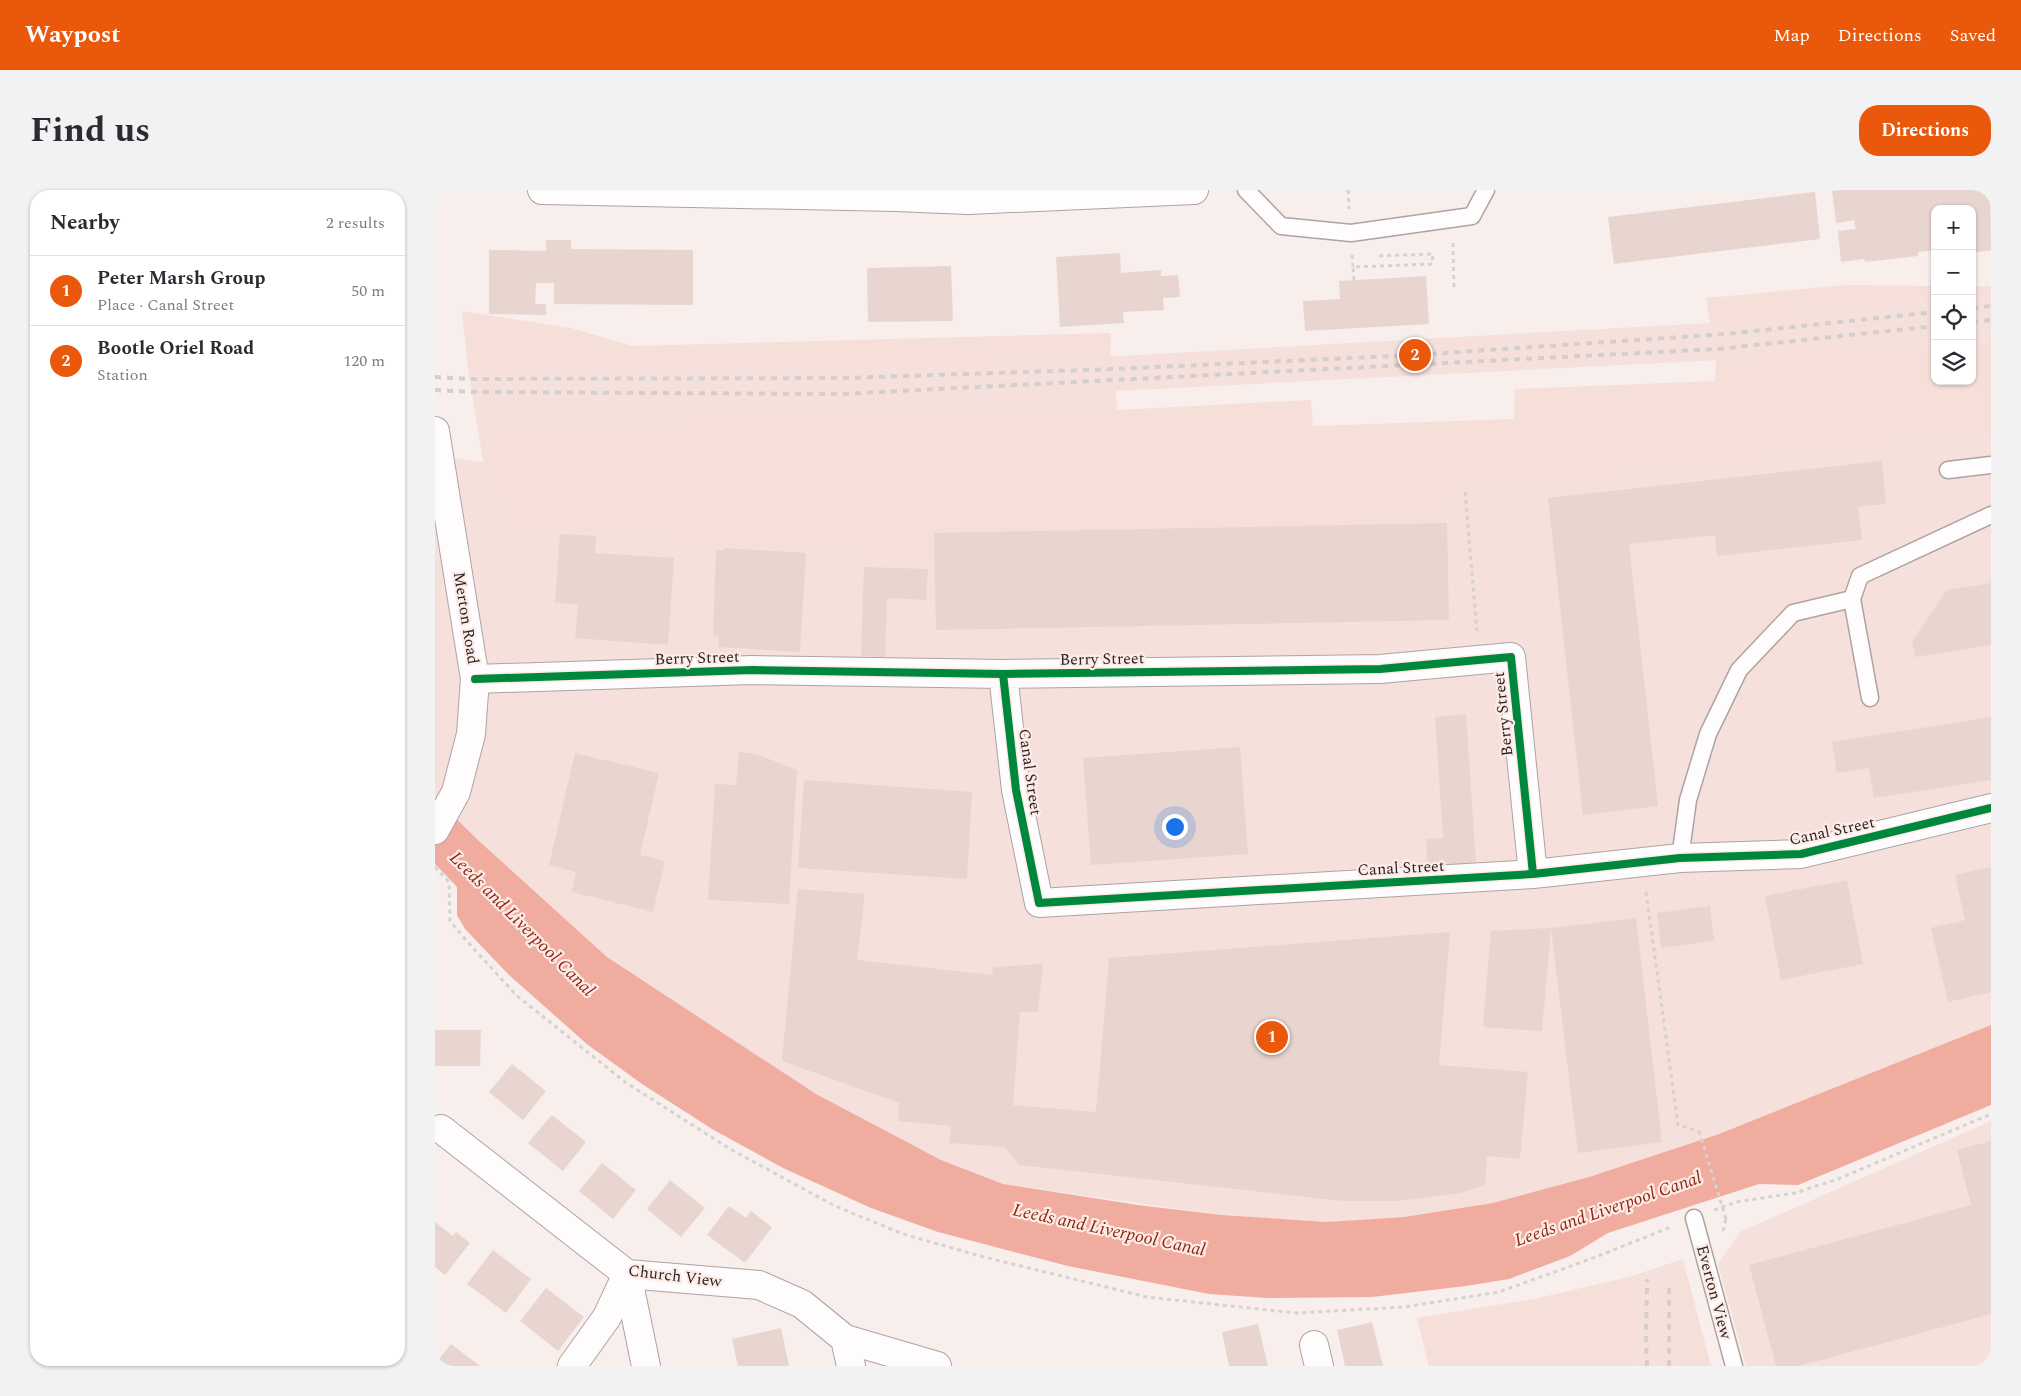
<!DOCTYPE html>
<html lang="en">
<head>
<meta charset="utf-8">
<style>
  :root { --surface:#fff; --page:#f2f2f3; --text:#2b2b33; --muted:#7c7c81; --line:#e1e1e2; --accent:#ea580c }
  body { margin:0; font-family:Spectral,serif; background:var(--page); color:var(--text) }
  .controls { position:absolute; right:15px; top:15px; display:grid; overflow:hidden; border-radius:10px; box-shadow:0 1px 4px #0004 }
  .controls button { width:45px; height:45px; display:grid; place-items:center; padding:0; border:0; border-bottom:1px solid var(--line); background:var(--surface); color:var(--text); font:25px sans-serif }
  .you { position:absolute; left:739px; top:636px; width:18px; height:18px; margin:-12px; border:4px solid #fff; border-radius:50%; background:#1a73e8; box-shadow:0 0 0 8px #1a73e833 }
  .badge { display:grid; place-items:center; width:32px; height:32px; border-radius:50%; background:var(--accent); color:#fff; font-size:16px; font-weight:700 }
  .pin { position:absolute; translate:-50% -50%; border:2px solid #fff; box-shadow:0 1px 5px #0006 }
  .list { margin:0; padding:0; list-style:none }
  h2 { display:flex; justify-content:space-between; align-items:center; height:65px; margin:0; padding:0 20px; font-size:21px }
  h2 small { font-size:16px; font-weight:400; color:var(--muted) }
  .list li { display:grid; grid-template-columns:32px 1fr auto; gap:15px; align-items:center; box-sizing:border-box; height:70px; padding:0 20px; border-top:1px solid var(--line) }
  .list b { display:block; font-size:19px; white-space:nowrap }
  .list p { margin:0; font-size:16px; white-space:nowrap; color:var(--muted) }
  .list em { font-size:16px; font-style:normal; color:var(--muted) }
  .icon { flex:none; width:28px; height:28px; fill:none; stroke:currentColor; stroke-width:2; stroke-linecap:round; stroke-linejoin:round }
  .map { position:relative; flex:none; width:1556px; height:1176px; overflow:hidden; border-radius:20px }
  header { display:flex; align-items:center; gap:30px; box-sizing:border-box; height:70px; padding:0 25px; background:var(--accent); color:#fff }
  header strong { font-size:24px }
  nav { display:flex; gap:28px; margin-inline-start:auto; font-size:18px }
  .intro { display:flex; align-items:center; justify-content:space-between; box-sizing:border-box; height:120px; padding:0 30px }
  h1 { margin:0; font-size:35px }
  .button { padding:12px 22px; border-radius:20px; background:var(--accent); color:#fff; font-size:18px; font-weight:700 }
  main { display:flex; gap:30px; padding:0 30px }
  aside { flex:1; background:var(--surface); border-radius:20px; box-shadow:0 1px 4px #0004 }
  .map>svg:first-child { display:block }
  .built { fill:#f5e0dc }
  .green { fill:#f7dfd9 }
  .water { fill:#f0ac9e }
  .building { fill:#e8d5d0 }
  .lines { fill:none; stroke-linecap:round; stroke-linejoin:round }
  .lane-casing { stroke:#ada4a2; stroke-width:19 }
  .street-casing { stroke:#ada4a2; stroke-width:30 }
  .secondary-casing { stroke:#ada4a2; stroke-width:30 }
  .primary-casing { stroke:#ada4a2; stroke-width:30 }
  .path { stroke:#d5d2d2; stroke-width:3; stroke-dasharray:4 4; stroke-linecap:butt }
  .lane { stroke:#fefcfc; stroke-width:16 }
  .street { stroke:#fefcfc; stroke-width:28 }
  .secondary { stroke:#fefcfc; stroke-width:28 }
  .primary { stroke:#fefcfc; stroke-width:28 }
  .rail { stroke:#d2cfcd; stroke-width:4; stroke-dasharray:6 6; stroke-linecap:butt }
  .path-bridge { stroke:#d5d2d2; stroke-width:3; stroke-dasharray:4 4; stroke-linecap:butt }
  .cycleway-casing { stroke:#fdebe7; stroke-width:11 }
  .cycleway { stroke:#00873e; stroke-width:8 }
  .labels { text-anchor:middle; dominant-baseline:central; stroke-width:4.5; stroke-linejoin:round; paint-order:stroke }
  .street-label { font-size:16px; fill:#2d2320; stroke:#fdebe7 }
  .water-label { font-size:18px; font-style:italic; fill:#902511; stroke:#fdebe7 }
</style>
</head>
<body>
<header>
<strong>Waypost</strong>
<nav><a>Map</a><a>Directions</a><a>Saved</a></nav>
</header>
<div class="intro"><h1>Find us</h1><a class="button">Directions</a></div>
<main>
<aside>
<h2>Nearby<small>2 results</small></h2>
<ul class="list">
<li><span class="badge">1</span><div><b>Peter Marsh Group</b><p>Place · Canal Street</p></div><em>50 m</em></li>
<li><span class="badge">2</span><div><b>Bootle Oriel Road</b><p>Station</p></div><em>120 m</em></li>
</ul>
</aside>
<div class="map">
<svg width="1556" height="1176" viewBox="0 0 1556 1176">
  <rect width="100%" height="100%" fill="#f8eeec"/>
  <path class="built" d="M1556,104V152L1537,153V106Z
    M1500,110V156L1345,167L681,201L682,220L331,223L44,247L33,178L503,176L1275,133Z
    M1556,242V835L1284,944L1154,987L1058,1013L969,1027L892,1032L786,1025L568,994L506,970L381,904L172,767L44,651L0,608V266L48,272L50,281L499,371V343L1012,304Z
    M1556,931V1176H1311L1283,1074L1305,1042Z
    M1248,1069L1251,1176H1195L1194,1087Z"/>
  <path class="green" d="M1412,95L1500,96V110L1275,133L1271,108Z
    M1537,96H1556V104L1537,106Z
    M27,121L136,138L197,156L676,143L675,167L503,176L33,178Z
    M1556,152V242L1013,304L1012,333L500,343L499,371L77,335L50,281L44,247L331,223L682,220L876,210L878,236L1079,229L1080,199L1280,191L1281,169L1500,156V191H1537V153Z
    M1248,1069L1276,1176H1251Z
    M1194,1087L1195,1176H994L982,1128L1099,1109Z"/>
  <path class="water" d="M0,608L44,651L172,767L381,904L506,970L568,994L703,1015L786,1025L892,1032L969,1027L1058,1013L1154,987L1284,944L1556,835V915L1363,995L1324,994L1173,1043L1135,1066L1074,1089L1031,1096L937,1107L833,1108L774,1104L633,1076L503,1042L436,1018L348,978L277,939L207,894L153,855L74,785L30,739L22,725V697L0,674Z"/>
  <path class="building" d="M1407,0H1555L1556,60L1537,63V19H1500V60L1483,62V66L1430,72L1429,69L1406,72L1403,41L1421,39L1419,30L1401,33L1397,1Z
    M1380,2L1385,49L1179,74L1173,27Z
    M111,50H136V59L258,60V115L119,114V93H101L100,114H111V125L54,124V60L111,61Z
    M685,63L686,83L726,80V86L743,85L745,107L728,108L729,120L688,122L689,133L625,137L621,67Z
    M516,76L518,131L433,132L432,78Z
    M991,86L994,134L870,141L868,111L905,109L904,91Z
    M1447,271L1451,314L1423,317L1427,350L1282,366L1280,345L1194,354L1223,616L1148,625L1113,308Z
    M1012,333L1014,430L501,440L499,343Z
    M125,344L161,346L160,363L239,368L233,455L140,448L143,414L120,413Z
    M289,358L371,363L365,462L283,457V446L278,445L281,360L289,361Z
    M429,377L493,379L491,410L452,408L450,467L426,466Z
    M1556,393V455L1480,467L1477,451L1512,400Z
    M1031,524L1041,674L993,677L991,649L1008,648L1000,527Z
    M1556,527V590L1439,608L1434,578L1402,583L1397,552Z
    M805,557L813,664L656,675L648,568Z
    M304,562L321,564L362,580L354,714L273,710L280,594L301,595Z
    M140,563L224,583L205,665L230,671L218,722L137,702L141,682L114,675Z
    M369,590L537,602L532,689L363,678Z
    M1556,677V802L1513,812L1496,738L1530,730L1520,685Z
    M1412,690L1428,774L1346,790L1330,706Z
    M363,699L430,704L422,770L557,785L558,777L608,774L603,822H585L578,915L661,922L674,768L1015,742L1004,875L1093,882L1085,969L1052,966L1050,995L1026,1003L963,1011H908L584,975L570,957L514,953L516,936L463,931L464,913L347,871Z
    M1275,716L1279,751L1226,758L1222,723Z
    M1201,728L1227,952L1143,963L1116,738Z
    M1116,738L1107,841L1048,837L1056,741Z
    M0,840H46L45,876H0Z
    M77,874L111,901L88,930L54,902Z
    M117,925L151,952L128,981L93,953Z
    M1556,951V1124L1364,1176H1341L1314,1075L1536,1015L1522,960Z
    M167,973L201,1000L178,1029L144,1001Z
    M235,990L270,1018L246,1047L212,1019Z
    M294,1016L311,1028L316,1021L337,1037L310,1073L272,1045Z
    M0,1032L18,1046L21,1042L35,1053L10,1085L0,1077Z
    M58,1060L96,1089L71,1123L32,1094Z
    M111,1098L149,1127L123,1161L85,1131Z
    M937,1132L948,1176H910L902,1140Z
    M823,1134L833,1176H794L787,1142Z
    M346,1138L354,1176H303L297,1149Z
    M16,1154L45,1176H0V1165L4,1169Z"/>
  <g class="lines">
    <defs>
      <path id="lane" d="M811,0L846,36L916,43L1037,26L1051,0
        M1513,280L1556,275
        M1417,409L1425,386L1556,325
        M1245,668L1253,610L1273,544L1304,480L1358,423L1417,409L1435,508
        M1259,1028L1299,1176"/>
      <path id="street" d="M568,484L581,600L604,713L1098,684L1245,668L1366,664L1556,618
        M40,489L317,480L568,484L945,479L1076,467L1098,684
        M6,939L192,1084L324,1095L367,1114L410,1149L502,1176
        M192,1084L211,1176
        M410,1149L416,1176
        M879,1155L884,1176
        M137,1176L172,1127L192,1084"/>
      <path id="secondary" d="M107,0L461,7L533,10L759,0"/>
      <path id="primary" d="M0,241L40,489L36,544L21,602L0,640"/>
    </defs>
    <use href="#lane" class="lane-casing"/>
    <use href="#street" class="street-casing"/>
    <use href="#secondary" class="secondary-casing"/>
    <use href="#primary" class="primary-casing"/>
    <path class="path" d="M913,0L914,19
      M1018,53L1019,100
      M917,65L918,77
      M919,90L918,77L997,74L998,64L941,66
      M1030,302L1042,441
      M0,677L14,692L15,731L30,749L81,805L190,892L295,959L400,1016L468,1044L545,1066L712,1107L861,1123L969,1117L1064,1102L1158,1068L1236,1037
      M1211,702L1243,935L1264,941
      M1279,1020L1301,1012L1360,1003L1403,989L1556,924
      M1288,1041L1291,1029"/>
    <use href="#lane" class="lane"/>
    <use href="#street" class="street"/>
    <use href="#secondary" class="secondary"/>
    <use href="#primary" class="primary"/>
    <path class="rail" d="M1537,118L1556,116
      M1537,132L1556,130
      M0,187L35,189L409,188L679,179L980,165L1291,144L1500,122
      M0,200L37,202L406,204L1283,159L1500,136
      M1212,1176L1211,1150L1212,1089
      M1234,1176V1092"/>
    <path class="path-bridge" d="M1264,941L1291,1029"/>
    <defs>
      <path id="cycleway" d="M568,484L581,600L604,713L1098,684L1245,668L1366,664L1556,618
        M40,489L317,480L568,484L945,479L1076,467L1098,684"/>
    </defs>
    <use href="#cycleway" class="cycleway-casing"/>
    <use href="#cycleway" class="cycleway"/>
  </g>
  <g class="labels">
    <g class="street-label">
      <text transform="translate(31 428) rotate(81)">Merton Road</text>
      <text transform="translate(262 468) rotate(-2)">Berry Street</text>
      <text transform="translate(667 469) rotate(-1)">Berry Street</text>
      <text transform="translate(1068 524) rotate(-96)">Berry Street</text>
      <text transform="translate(595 582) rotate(82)">Canal Street</text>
      <text transform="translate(1397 641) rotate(-12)">Canal Street</text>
      <text transform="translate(966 678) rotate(-3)">Canal Street</text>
      <text transform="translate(240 1086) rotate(7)">Church View</text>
      <text transform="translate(1279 1102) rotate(75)">Everton View</text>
    </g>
    <g class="water-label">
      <text transform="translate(87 734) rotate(45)">Leeds and Liverpool Canal</text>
      <text transform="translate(1173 1019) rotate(-19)">Leeds and Liverpool Canal</text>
      <text transform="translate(674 1040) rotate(12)">Leeds and Liverpool Canal</text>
    </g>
  </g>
</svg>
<div class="controls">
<button>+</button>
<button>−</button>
<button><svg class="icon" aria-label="locate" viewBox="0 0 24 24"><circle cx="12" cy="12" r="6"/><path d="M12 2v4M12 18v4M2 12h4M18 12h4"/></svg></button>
<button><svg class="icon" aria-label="layers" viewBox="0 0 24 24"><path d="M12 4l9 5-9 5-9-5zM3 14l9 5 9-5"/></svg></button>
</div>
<div class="you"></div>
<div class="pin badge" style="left:837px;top:847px">1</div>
<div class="pin badge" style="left:980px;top:165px">2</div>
</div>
</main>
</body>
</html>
